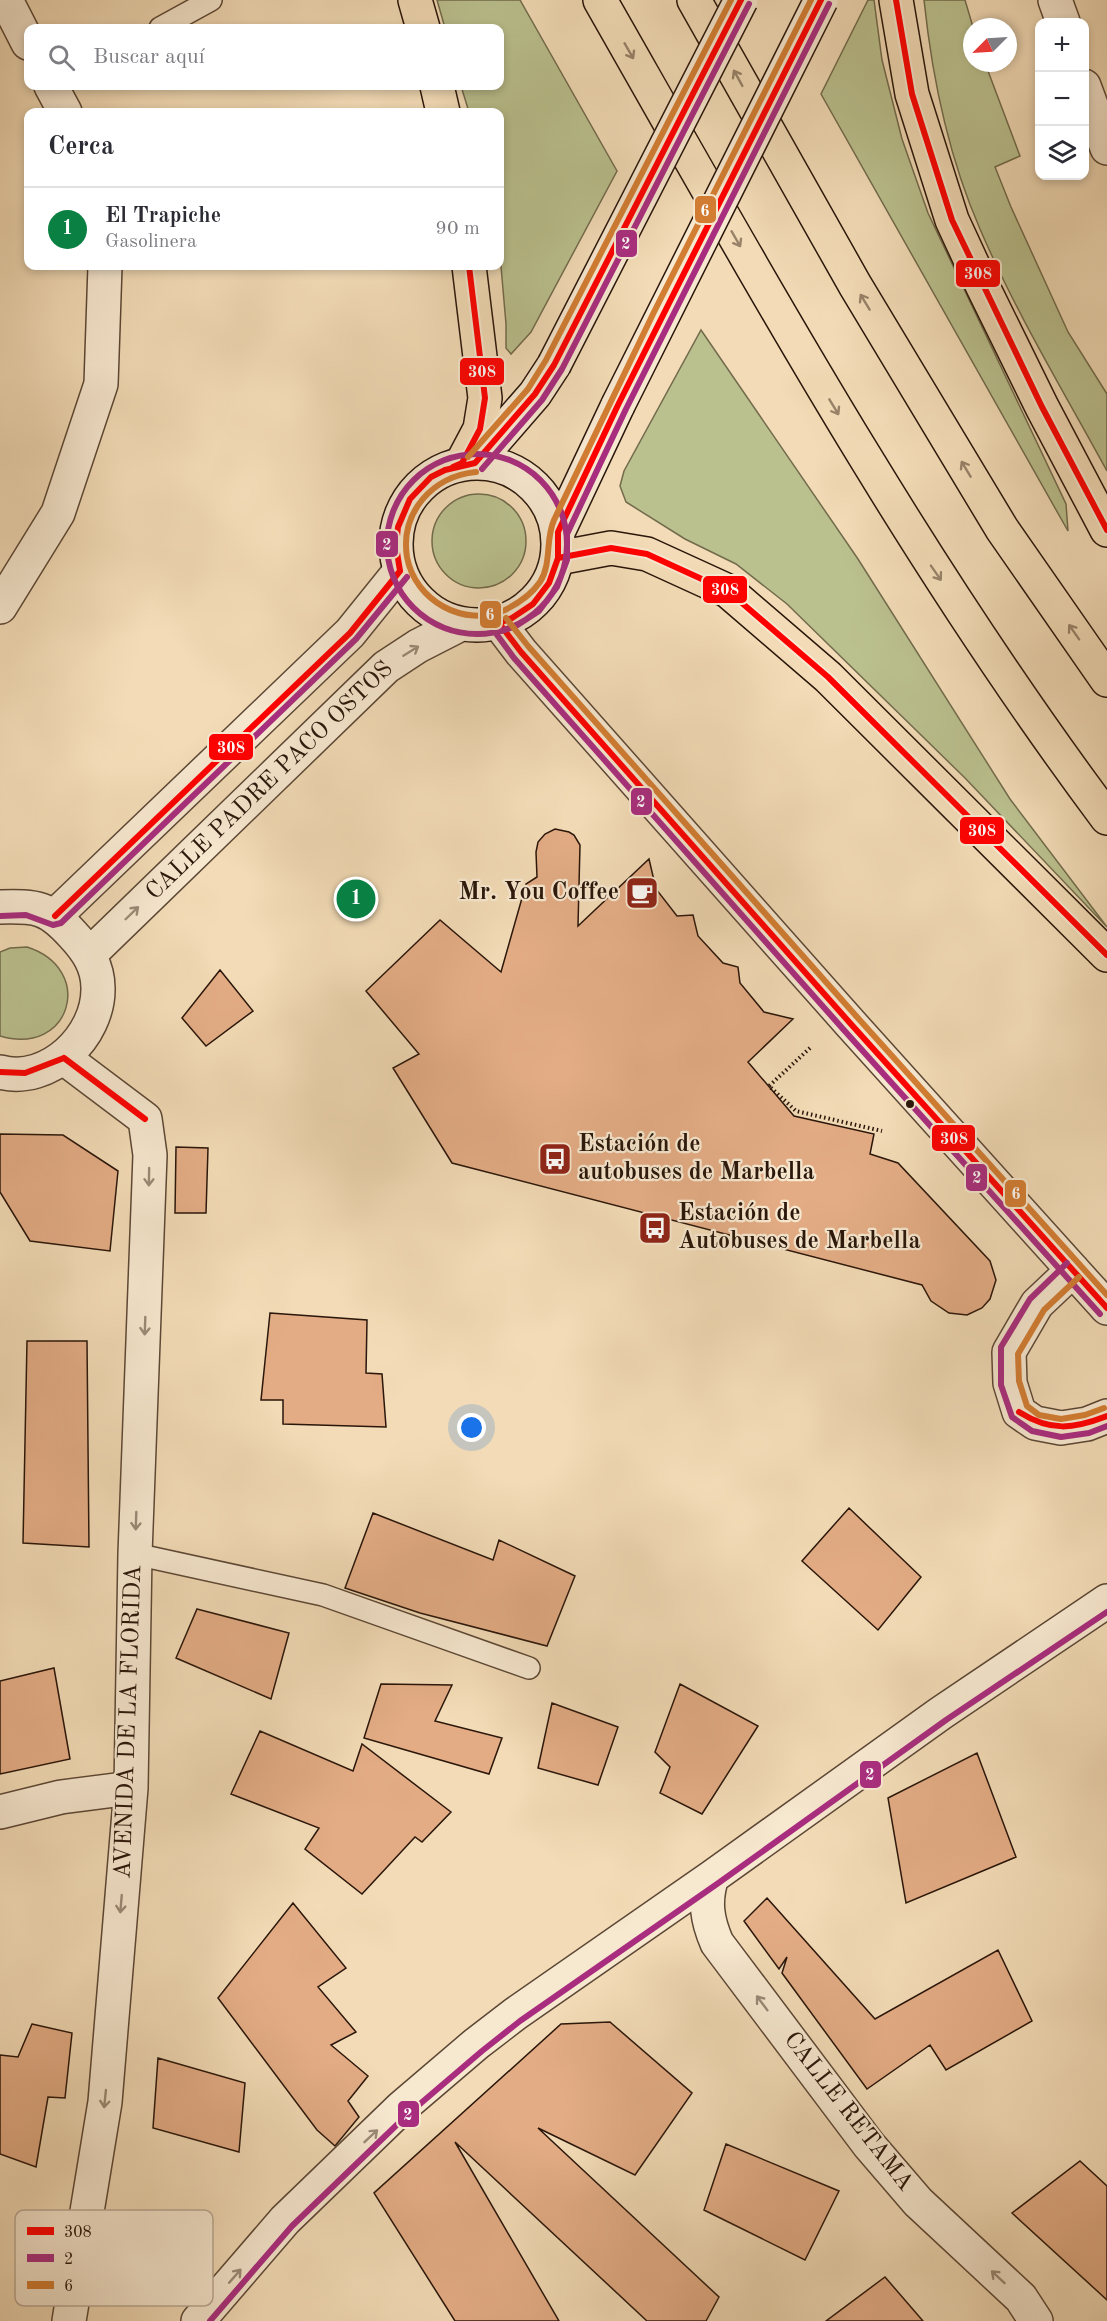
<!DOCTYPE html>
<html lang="es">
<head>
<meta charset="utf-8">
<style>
  :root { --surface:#fff; --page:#f7f7f7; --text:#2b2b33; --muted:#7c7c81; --line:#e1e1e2; --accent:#0b8043 }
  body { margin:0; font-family:"Old Standard TT",serif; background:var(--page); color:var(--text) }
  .controls { position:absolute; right:18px; top:18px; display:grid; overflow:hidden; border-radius:12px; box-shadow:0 3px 9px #0003 }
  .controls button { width:54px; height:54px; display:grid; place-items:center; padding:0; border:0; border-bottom:2px solid var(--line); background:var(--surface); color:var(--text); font:30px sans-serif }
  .compass { position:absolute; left:963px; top:18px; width:54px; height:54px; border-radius:50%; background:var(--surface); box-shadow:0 3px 9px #0003; rotate:246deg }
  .you { position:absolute; left:472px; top:1428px; width:21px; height:21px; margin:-15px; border:4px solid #fff; border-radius:50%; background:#1a73e8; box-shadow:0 0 0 9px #1a73e833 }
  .badge { display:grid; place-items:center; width:39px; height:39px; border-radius:50%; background:var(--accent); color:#fff; font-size:20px; font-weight:700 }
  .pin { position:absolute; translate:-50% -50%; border:3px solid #fff; box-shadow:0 2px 6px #0006 }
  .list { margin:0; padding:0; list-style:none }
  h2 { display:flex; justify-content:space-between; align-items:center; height:78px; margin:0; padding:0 24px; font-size:26px }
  h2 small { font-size:20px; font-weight:400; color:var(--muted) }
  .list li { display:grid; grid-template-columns:39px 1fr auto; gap:18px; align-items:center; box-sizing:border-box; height:84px; padding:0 24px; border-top:2px solid var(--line) }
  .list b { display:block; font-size:22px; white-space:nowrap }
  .list p { margin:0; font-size:20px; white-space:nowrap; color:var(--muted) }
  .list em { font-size:20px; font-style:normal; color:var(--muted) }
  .icon { flex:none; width:33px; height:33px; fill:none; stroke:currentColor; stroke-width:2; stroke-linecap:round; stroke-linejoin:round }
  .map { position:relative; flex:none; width:1107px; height:2321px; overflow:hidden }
  .search { position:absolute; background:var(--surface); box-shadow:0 3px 9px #0003; left:24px; top:24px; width:480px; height:66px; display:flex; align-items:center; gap:15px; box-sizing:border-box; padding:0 21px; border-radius:12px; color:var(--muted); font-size:22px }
  .panel { position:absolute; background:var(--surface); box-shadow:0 3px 9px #0003; left:24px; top:108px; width:480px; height:162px; border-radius:12px }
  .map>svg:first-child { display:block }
  .green { fill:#bac08e; stroke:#726b4c; stroke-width:1.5 }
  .building { fill:#e3ac85; stroke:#2a160a; stroke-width:1.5 }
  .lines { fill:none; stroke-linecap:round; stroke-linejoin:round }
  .lane-casing { stroke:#5c4735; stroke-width:24 }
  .street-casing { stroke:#5c4735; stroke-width:36 }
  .secondary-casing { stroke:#2a160a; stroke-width:36 }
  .highway-casing { stroke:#2a160a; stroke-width:36 }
  .path { stroke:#2a160a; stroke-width:4; stroke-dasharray:1.5 3; stroke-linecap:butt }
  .lane { stroke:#f7e8d0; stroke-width:21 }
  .street { stroke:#f7e8d0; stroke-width:33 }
  .secondary { stroke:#f7e8d0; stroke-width:33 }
  .highway { stroke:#f2dbb6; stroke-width:33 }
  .secondary-bridge-casing { stroke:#2a160a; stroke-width:36; stroke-linecap:butt }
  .secondary-bridge { stroke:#f7e8d0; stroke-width:33 }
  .bus-1-casing { stroke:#f7e8d0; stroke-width:10 }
  .bus-2-casing { stroke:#f7e8d0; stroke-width:10 }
  .bus-3-casing { stroke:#f7e8d0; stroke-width:10 }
  .bus-1 { stroke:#f00; stroke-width:6 }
  .bus-2 { stroke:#a92d7f; stroke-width:6 }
  .bus-3 { stroke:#d37d32; stroke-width:6 }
  .oneway { stroke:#988269 }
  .oneway2 { stroke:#9b8a77 }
  .bus-dot { fill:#2a160a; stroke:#f7e8d0; stroke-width:2 }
  .labels { text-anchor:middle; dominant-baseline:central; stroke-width:4.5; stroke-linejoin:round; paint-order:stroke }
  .street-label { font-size:24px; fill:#2a160a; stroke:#f7e8d0 }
  .poi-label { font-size:24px; font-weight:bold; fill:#2a160a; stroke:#f7e8d0; text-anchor:start }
  .key { fill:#f7e8d0; stroke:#baa995; stroke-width:1.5 }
  .key-label { font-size:16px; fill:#2a160a }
  .line-badge { stroke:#f7e8d0; stroke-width:2 }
  .badge-label { font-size:16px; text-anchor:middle; font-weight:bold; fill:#fff }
</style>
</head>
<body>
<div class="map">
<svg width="1107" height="2321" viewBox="0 0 1107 2321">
  <rect width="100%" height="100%" fill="#f2dbb6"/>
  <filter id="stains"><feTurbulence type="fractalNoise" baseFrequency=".00333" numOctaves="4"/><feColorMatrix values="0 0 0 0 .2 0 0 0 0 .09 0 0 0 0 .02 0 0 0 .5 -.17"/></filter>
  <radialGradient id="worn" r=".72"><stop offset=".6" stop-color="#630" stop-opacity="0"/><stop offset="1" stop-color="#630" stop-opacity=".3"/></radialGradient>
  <path class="green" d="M437,0H520L617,171L531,332L511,354L506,348V324L500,255V112H469L461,86H500V28H445Z
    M868,0H874L882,60L902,139L928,213L1066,504L1068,531L821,94Z
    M924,0H965L973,27L972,63H985L1020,156L995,167L1011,207L1068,332L1107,394V471C1064,392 1016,313 980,229C949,158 932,77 924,0Z
    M701,330L858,559L1010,799L1107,927L965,778L787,604L736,564L685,539L626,502L620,486L624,471Z
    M432 541a47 47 0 1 1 94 0a47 47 0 1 1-94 0Z
    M27,947C96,969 71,1057 0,1036V952L10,948Z"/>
  <path class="building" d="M555,829L569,832L574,835L580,845L578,926L649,859L656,889L677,916L693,915L698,936L723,963L738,967L740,983L764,1012L793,1019L748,1062L794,1116L874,1134L870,1154L898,1163L990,1261L996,1280L990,1299L982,1308L967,1315L949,1313L931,1301L922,1285L452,1163L393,1068L419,1054L366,991L440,920L501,972L526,884L537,877L536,852L538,842L545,834Z
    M220,970L253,1011L206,1046L182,1018Z
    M0,1134L63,1135L118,1171L110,1251L30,1241L0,1192Z
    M176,1147L208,1148L206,1213H175Z
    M270,1313L367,1320L366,1373L382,1374L386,1427L283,1424V1400H261Z
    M27,1341H87L89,1547L23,1543Z
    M849,1508L921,1577L878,1630L802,1561Z
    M373,1513L493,1560L499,1540L575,1576L547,1646L420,1613L345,1588Z
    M197,1609L289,1633L271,1699L176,1658Z
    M54,1668L70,1759L0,1774V1681Z
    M381,1684L452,1685L435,1721L502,1738L489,1774L364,1738Z
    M680,1684L758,1726L702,1814L660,1793L670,1767L655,1752Z
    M552,1703L618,1727L598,1785L538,1768Z
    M260,1731L353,1771L362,1744L451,1812L422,1842L415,1837L362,1894L305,1849L319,1828L231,1794Z
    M977,1753L1016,1857L906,1903L888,1798Z
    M767,1898L875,2019L998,1950L1032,2021L946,2070L930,2045L867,2089L782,1973L787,1957L779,1969L744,1921Z
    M293,1903L346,1968L318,1987L356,2032L331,2045L368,2076L348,2101L359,2117L335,2146L317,2130L218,1998Z
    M610,2022L692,2093L635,2175L538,2128L719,2297L706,2321H647L455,2142L559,2321H455L374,2193L561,2024Z
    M32,2024L72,2033L65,2098L48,2097L36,2167L0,2154V2055L18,2057Z
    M158,2058L245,2083L239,2152L153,2128Z
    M726,2144L839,2191L805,2260L704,2210Z
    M1080,2161L1107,2186V2300L1012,2213Z
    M885,2277L923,2321H826Z"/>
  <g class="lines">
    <defs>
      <path id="lane" d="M160,28L211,0
        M135,1554L323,1595L529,1668"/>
      <path id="street" d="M6,0L28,43
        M1055,0L1063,22
        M51,86L65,112
        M1084,86L1107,148
        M0,607L58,513L101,384L105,266
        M499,623L521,652L850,1023L1107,1308
        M0,907C37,906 48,907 73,935C87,950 98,966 98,988C99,1036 49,1085 0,1072
        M55,916L350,633L400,571
        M90,954L386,667L418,646L461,624
        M64,1058L145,1119L150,1155L135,1554L131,1788L105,2102L69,2321
        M1073,1270L1037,1304L1009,1352L1010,1383L1019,1412L1035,1423L1061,1428L1087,1424L1107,1416
        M0,1812L61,1797L131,1788
        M712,1877C704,1901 707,1920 717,1943L869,2145L918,2202L1021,2298L1036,2321
        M198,2321L285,2220L401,2108L476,2044L515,2014L712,1877L941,1713L1107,1601"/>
      <path id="secondary" d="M396 544a81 81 0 1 1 162 0a81 81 0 1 1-162 0Z
        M475,463L535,394L554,365
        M558,532L618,405"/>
      <path id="highway" d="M415,0L423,28
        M600,0C759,279 914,560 1107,818
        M694,0L855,285L1002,529L1107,680
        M896,0L912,94L952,220L983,287L1042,407L1107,530
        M437,86L443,112
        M462,463L480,429L485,398L469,266
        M558,558L611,548L647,554L728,591L828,677L1107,955"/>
    </defs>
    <use href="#lane" class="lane-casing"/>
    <use href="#street" class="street-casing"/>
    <use href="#secondary" class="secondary-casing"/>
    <use href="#highway" class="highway-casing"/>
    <path class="path" d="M810,1048L769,1086L796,1111L882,1131"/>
    <use href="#lane" class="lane"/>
    <use href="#street" class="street"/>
    <use href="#secondary" class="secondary"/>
    <use href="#highway" class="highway"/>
    <defs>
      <path id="secondary-bridge" d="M554,365L741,0
        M618,405L821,0"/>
    </defs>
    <use href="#secondary-bridge" class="secondary-bridge-casing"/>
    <use href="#secondary-bridge" class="secondary-bridge"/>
    <defs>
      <path id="bus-1" d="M896,0L912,94L952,220L1042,407L1107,530
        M453,467L462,463L480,429L485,398L469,266
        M558,558L611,548L647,554L728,591L828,677L1107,955
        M400,571L396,546L398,527L410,499L431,477L445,470L475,463L535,394L554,365L741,0
        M499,623L521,652L850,1023L1107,1308
        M499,623L512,618L533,604L549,583L558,558V532L618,405L821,0
        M55,916L350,633L400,571
        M64,1058L145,1119
        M0,1072L25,1073L64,1058
        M1019,1412C1051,1432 1073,1429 1107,1416"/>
      <path id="bus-2" d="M387 544a90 90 0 1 1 180 0a90 90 0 1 1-180 0Z
        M482,469L542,400L562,369L749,4
        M492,628L514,658L843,1029L1100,1314
        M502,631L516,626L539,611L557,587L567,560V534L626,409L829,4
        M0,916L26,915L53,925L61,923L356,639L407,577
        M1067,1263L1030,1299L1001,1347V1385L1012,1417L1032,1431L1061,1437L1089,1433L1107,1426
        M210,2321L292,2226L407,2115L482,2051L520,2021L717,1884L946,1720L1107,1612"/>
      <path id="bus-3" d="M468,457L528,389L546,360L731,0
        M476,472C433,476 400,512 407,557C415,601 464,628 505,610C519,603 531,595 540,582C552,563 545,540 554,520L654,312L811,0
        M506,618L528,646L857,1017L1107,1295
        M1079,1277L1044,1310L1018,1354L1019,1381L1027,1406L1039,1415L1061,1419L1085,1415L1104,1408"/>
    </defs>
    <use href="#bus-1" class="bus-1-casing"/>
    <use href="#bus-2" class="bus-2-casing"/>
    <use href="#bus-3" class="bus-3-casing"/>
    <use href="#bus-1" class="bus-1"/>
    <use href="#bus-2" class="bus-2"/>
    <use href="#bus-3" class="bus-3"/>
  </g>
  <defs><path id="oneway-shaft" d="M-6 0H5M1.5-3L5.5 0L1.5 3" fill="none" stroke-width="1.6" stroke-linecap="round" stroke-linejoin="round" transform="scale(1.5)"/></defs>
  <g class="oneway">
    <use href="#oneway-shaft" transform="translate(629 51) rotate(60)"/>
    <use href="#oneway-shaft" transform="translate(738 78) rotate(-119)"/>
    <use href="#oneway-shaft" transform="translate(736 239) rotate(60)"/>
    <use href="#oneway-shaft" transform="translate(865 302) rotate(-121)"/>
    <use href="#oneway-shaft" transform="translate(834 407) rotate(59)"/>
    <use href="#oneway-shaft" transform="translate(966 469) rotate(-121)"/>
    <use href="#oneway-shaft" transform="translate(936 573) rotate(55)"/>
    <use href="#oneway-shaft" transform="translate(1074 632) rotate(-125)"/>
  </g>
  <g class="oneway2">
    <use href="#oneway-shaft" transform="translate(411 651) rotate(-32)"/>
    <use href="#oneway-shaft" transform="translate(132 913) rotate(-44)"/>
    <use href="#oneway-shaft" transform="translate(149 1177) rotate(91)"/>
    <use href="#oneway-shaft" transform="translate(145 1326) rotate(92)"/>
    <use href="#oneway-shaft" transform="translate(136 1521) rotate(92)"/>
    <use href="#oneway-shaft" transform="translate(121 1904) rotate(95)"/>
    <use href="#oneway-shaft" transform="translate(762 2003) rotate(-127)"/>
    <use href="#oneway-shaft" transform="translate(105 2099) rotate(96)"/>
    <use href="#oneway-shaft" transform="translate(371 2136) rotate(-43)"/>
    <use href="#oneway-shaft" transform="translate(235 2276) rotate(-49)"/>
    <use href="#oneway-shaft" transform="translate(998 2277) rotate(-137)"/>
  </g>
  <defs>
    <symbol id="cafe-square" viewBox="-11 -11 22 22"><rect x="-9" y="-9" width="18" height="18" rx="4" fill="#8f2418" stroke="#f7e8d0"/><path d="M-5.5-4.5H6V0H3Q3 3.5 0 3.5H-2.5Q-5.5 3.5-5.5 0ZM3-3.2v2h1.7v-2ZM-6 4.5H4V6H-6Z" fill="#fff"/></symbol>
    <symbol id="bus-square" viewBox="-11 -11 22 22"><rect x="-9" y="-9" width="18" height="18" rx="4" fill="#8f2418" stroke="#f7e8d0"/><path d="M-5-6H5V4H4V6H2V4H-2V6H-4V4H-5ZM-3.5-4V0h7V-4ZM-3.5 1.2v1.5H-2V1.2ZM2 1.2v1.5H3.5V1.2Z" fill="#fff"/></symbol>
  </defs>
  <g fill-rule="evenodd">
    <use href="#cafe-square" x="623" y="874" width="38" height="38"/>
    <use href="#bus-square" x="536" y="1140" width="38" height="38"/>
    <use href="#bus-square" x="636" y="1209" width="38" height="38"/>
  </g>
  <circle class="bus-dot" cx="910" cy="1104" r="5"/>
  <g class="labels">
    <g class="street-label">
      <text transform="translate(270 781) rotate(-44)">CALLE PADRE PACO OSTOS</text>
      <text transform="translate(129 1722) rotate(-88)">AVENIDA DE LA FLORIDA</text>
      <text transform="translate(848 2112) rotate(52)">CALLE RETAMA</text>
    </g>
    <g class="poi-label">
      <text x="619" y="893" text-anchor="end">Mr. You Coffee</text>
      <text x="578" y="1145">Estación de<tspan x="578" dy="28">autobuses de Marbella</tspan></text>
      <text x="678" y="1214">Estación de<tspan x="678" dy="28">Autobuses de Marbella</tspan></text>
    </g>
  </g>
  <rect x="15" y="2210" width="198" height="96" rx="9" class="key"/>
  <rect x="27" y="2227" width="27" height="8" fill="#f00"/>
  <rect x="27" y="2254" width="27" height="8" fill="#a92d7f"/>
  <rect x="27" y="2281" width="27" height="8" fill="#d37d32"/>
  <g class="key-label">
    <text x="64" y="2237">308</text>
    <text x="64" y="2264">2</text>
    <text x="64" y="2291">6</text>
  </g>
  <g class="line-badge">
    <rect x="694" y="195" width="23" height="29" rx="6" fill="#d37d32"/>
    <rect x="615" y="229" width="23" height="29" rx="6" fill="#a92d7f"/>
    <rect x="955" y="259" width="46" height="29" rx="6" fill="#f00"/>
    <rect x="459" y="357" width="46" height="29" rx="6" fill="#f00"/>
    <rect x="375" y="530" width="24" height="28" rx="6" fill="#a92d7f"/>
    <rect x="702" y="575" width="46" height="29" rx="6" fill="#f00"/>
    <rect x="479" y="600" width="23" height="29" rx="6" fill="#d37d32"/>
    <rect x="208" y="733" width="46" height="28" rx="6" fill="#f00"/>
    <rect x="630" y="787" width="23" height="29" rx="6" fill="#a92d7f"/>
    <rect x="959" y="816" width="46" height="29" rx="6" fill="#f00"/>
    <rect x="931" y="1124" width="45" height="28" rx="6" fill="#f00"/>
    <rect x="965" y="1163" width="23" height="29" rx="6" fill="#a92d7f"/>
    <rect x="1004" y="1179" width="23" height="29" rx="6" fill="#d37d32"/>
    <rect x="859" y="1760" width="23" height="29" rx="6" fill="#a92d7f"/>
    <rect x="397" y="2100" width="23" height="28" rx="6" fill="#a92d7f"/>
  </g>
  <g class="badge-label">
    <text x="705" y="216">6</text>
    <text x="626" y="249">2</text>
    <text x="978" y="279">308</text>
    <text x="482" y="377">308</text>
    <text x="387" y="550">2</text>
    <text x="725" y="595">308</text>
    <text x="490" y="620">6</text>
    <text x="231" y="753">308</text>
    <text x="641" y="807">2</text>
    <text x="982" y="836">308</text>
    <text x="954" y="1144">308</text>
    <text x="977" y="1183">2</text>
    <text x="1016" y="1199">6</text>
    <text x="870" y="1780">2</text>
    <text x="408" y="2120">2</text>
  </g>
  <rect width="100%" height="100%" filter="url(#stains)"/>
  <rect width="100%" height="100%" fill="url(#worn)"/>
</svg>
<div class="controls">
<button>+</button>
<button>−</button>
<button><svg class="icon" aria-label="layers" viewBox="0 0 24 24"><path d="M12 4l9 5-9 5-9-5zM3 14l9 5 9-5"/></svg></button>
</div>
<svg class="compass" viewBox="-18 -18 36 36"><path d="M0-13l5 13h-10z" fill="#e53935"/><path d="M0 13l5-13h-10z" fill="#7c7c81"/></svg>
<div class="you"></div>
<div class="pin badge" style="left:356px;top:899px">1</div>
<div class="search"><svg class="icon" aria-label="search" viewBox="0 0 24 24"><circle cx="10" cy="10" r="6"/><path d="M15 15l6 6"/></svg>Buscar aquí</div>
<section class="panel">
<h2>Cerca<small></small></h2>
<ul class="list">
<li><span class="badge">1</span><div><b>El Trapiche</b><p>Gasolinera</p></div><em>90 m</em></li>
</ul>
</section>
</div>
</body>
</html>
